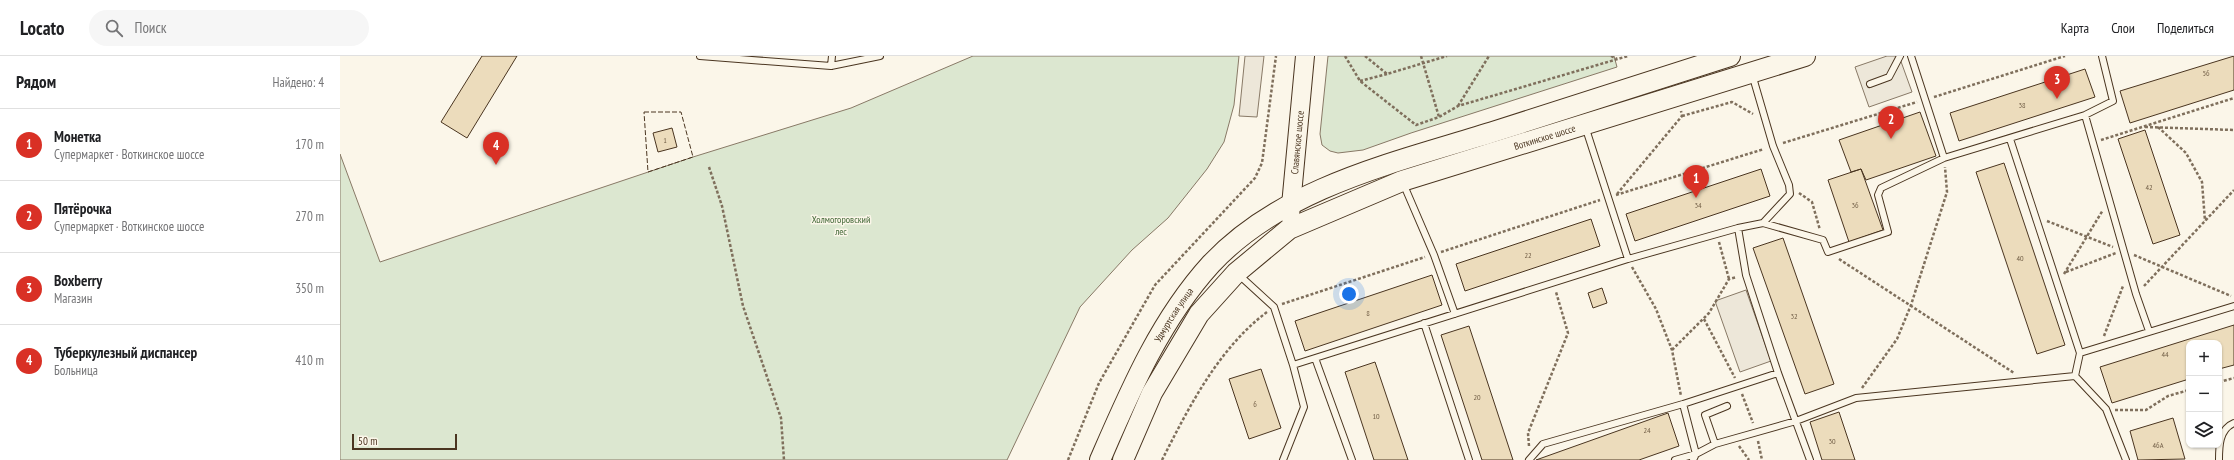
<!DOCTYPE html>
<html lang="ru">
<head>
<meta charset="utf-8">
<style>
  :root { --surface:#fff; --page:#f6f6f6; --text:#202124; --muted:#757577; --line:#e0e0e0; --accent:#d93025 }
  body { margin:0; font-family:"PT Sans Narrow",sans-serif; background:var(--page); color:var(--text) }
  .controls { position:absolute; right:12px; bottom:12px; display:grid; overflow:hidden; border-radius:8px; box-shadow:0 1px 3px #0004 }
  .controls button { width:36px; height:36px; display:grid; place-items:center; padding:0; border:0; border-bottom:1px solid var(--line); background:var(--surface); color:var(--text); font:20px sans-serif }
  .scale { position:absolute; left:12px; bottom:10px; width:105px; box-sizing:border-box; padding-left:4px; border:2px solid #4a3520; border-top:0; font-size:11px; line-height:14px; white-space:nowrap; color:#4a3520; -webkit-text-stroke:3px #fbf6e9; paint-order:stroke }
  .you { position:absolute; left:1009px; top:238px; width:14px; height:14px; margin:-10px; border:3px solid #fff; border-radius:50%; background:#1a73e8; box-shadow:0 0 0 6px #1a73e833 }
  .badge { display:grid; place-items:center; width:26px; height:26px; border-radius:50%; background:var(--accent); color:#fff; font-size:13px; font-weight:700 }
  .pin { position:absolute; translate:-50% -33px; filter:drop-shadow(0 1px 2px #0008) }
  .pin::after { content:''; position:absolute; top:21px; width:14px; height:12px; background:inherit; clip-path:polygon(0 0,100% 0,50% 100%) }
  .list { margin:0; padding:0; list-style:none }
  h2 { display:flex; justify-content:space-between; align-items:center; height:52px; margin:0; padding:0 16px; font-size:17px }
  h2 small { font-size:13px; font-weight:400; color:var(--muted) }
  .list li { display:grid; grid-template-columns:26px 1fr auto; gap:12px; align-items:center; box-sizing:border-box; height:72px; padding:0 16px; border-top:1px solid var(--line) }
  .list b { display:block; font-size:15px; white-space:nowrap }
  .list p { margin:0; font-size:13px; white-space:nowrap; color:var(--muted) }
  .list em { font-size:13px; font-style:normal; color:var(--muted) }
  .icon { flex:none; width:22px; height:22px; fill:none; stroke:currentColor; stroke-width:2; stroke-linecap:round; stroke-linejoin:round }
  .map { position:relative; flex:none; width:1894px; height:404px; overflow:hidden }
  header { display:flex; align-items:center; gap:24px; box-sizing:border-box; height:56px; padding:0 20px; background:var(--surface); border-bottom:1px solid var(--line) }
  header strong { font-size:19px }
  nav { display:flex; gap:22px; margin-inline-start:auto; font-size:14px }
  .search { width:280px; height:36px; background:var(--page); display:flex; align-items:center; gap:10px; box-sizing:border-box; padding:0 14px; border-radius:22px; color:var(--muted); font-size:15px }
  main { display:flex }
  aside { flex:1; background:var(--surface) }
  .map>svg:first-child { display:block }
  .green { fill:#dce7d0; stroke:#887966 }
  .parking { fill:#ede7d9; stroke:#887966 }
  .building { fill:#ecdcbc; stroke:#4a3520 }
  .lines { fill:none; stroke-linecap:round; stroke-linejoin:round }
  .lane-casing { stroke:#4a3520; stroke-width:8 }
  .secondary-casing { stroke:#4a3520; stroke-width:20 }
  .primary-casing { stroke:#4a3520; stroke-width:22 }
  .path { stroke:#7f6f5c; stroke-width:2.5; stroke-dasharray:3 2; stroke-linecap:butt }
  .lane { stroke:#fbf6e9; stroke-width:6 }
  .secondary { stroke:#fbf6e9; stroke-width:18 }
  .primary { stroke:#fbf6e9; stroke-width:20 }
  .fence { stroke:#4a3520; stroke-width:1; stroke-dasharray:5 2; stroke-linecap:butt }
  .labels { text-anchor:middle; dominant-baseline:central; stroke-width:3; stroke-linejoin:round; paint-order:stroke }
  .number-label { font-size:8px; fill:#725f47 }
  .street-label { font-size:10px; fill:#4a3520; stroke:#fbf6e9 }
  .park-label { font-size:10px; fill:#436837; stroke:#fbf6e9 }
</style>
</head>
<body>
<header>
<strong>Locato</strong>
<div class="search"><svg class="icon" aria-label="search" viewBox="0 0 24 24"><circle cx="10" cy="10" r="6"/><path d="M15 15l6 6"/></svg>Поиск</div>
<nav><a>Карта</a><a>Слои</a><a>Поделиться</a></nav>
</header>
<main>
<aside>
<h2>Рядом<small>Найдено: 4</small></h2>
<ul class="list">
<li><span class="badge">1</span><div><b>Монетка</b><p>Супермаркет · Воткинское шоссе</p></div><em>170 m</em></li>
<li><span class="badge">2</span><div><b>Пятёрочка</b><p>Супермаркет · Воткинское шоссе</p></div><em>270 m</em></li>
<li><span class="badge">3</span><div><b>Boxberry</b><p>Магазин</p></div><em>350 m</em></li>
<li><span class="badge">4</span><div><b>Туберкулезный диспансер</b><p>Больница</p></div><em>410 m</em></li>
</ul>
</aside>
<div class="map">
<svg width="1894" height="404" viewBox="0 0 1894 404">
  <rect width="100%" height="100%" fill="#fbf6e9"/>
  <path class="green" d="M633,0H899L894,49L884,86L867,113L828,162L792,194L740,251L667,404H0V98L40,206L353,101L511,52Z
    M988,0H1274L1277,11L1071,77L1023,94L998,97L990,95L982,89L980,78Z"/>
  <path class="parking" d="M905,0H924L917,61L899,60Z
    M1547,0H1559L1572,36L1529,51L1515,11Z
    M1406,234L1431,305L1400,316L1375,245Z"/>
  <path class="building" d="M142,0H177L127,82L101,66Z
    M1894,0V34L1790,67L1780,35Z
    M1745,13L1755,41L1619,85L1610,57Z
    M1580,56L1596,100L1526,124L1521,113L1511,116L1499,84Z
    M332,72L337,91L318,96L313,77Z
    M1805,74L1840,179L1813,188L1778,83Z
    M1664,107L1725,289L1697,298L1636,116Z
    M1421,113L1430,140L1295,185L1286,158Z
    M1521,113L1543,174L1509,186L1488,124Z
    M1251,163L1260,190L1125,235L1116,208Z
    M1443,182L1494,328L1465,338L1413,192Z
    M1092,219L1102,249L965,295L955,265Z
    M1262,232L1267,247L1253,252L1248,237Z
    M1894,269V309L1879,313V287H1849V323L1772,347L1760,311Z
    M1129,270L1173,404H1142L1101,279Z
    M1035,306L1068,404H1034L1005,316Z
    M921,313L941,372L909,383L889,323Z
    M1499,356L1515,404H1482L1470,366Z
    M1328,357L1339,390L1299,404H1196Z
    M1833,362L1845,403L1798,404L1790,375Z"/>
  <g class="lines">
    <defs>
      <path id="lane" d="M360,0L491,10L492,0
        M1571,0L1604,102
        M491,10L540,0
        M1530,28L1549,21L1560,0
        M1745,59L1796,238L1809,275
        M1245,70L1288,203
        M1670,83L1740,297
        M1063,127L1094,199L1115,258
        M1423,167L1483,184L1488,196L1548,176L1538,139L1541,132L1604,102L1745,59L1773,45L1762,0
        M1398,172L1406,219L1438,317L1470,404
        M899,219L934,251L953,309
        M1084,267L1129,404
        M975,302L1012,404
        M1735,320L1740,297L1894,250
        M1343,348L1356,398L1353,404
        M1375,388L1365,359L1387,350
        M943,404L964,351L953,309L1288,203L1398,172L1423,167L1450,138L1449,129L1433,90L1412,18
        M1189,404L1203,388L1343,348L1438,317
        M1335,404L1356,398L1375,388L1456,365L1516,342L1735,320L1766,353L1786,404
        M1879,404C1879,391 1879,373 1894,367"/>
      <g id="secondary">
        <path id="s1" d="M950,160L965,0"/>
      </g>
      <g id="primary">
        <path id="s2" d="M760,404C790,335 820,264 871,208C944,130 1058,106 1156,75C1234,50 1312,25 1390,0"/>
        <path id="s3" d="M783,404L812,337L859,258L896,217L949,173L1062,125L1465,0"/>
      </g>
    </defs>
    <use href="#lane" class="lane-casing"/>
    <use href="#secondary" class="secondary-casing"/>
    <use href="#primary" class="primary-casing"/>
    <path class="path" d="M1005,0L1020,25L1076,69L1099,61L1118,50L1288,0
      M1025,0L1047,18L1107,0
      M1081,0L1099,61
      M1271,0L1277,3
      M1020,25L1047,18
      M1594,41L1725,0
      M1118,50L1149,0
      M1342,60L1392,46L1413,58
      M1805,71L1894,74
      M1818,71L1846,97L1862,126L1865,165
      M1761,84L1894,42
      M1443,87L1577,46
      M369,111L382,150L403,250L441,362L444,404
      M1459,137L1472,146L1480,174
      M1277,138L1342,60L1341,55
      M1276,139L1424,93
      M1707,165L1773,191
      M1379,186L1389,223
      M1101,196L1260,144
      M1794,199L1891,240
      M1499,203L1674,317
      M1292,211L1316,253L1332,294L1341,340
      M1726,216L1776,197
      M1724,218L1763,154
      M1804,230L1894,134
      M942,248L1085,201
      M1364,263L1395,322
      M1764,280L1783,230
      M1332,294L1369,257L1389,223L1397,221
      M1879,326L1894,322
      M1522,332L1557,283L1571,249L1607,136L1605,111
      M1402,338L1413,367
      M1775,354H1806L1828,340L1849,334
      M1418,385L1422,404
      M1189,390L1188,377L1228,277L1216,236
      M1399,390L1409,404
      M728,404L759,327L815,229L915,122L922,107L936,0
      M822,404C849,351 878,293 927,256"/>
    <use href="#lane" class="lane"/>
    <use href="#secondary" class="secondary"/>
    <use href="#primary" class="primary"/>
    <path class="fence" d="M304,56H341L353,101L308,116Z"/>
  </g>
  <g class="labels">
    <g class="number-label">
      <text x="1866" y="17">56</text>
      <text x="1682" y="49">38</text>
      <text x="325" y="84">1</text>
      <text x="1809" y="131">42</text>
      <text x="1358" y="149">34</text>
      <text x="1515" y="149">36</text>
      <text x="1188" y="199">22</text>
      <text x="1680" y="202">40</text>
      <text x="1028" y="257">8</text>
      <text x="1454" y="260">32</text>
      <text x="1825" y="298">44</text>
      <text x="1137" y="341">20</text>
      <text x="915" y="348">6</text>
      <text x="1036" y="360">10</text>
      <text x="1307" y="374">24</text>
      <text x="1492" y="385">30</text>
      <text x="1818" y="389">46А</text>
    </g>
    <g class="street-label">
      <text stroke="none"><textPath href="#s3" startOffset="561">Воткинское шоссе</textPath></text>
      <text stroke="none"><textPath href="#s1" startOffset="74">Славянское шоссе</textPath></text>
      <text stroke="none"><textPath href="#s2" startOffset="163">Удмуртская улица</textPath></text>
    </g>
    <g class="park-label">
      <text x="501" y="163">Холмогоровский<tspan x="501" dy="12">лес</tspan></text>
    </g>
  </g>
</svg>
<div class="controls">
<button>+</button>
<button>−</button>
<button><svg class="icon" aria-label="layers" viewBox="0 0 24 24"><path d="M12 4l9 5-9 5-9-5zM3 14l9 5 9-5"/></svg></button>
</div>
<div class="scale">50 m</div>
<div class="you"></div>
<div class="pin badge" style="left:1356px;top:142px">1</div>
<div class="pin badge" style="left:1551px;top:83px">2</div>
<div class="pin badge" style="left:1717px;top:43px">3</div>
<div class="pin badge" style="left:156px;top:109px">4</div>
</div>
</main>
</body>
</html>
